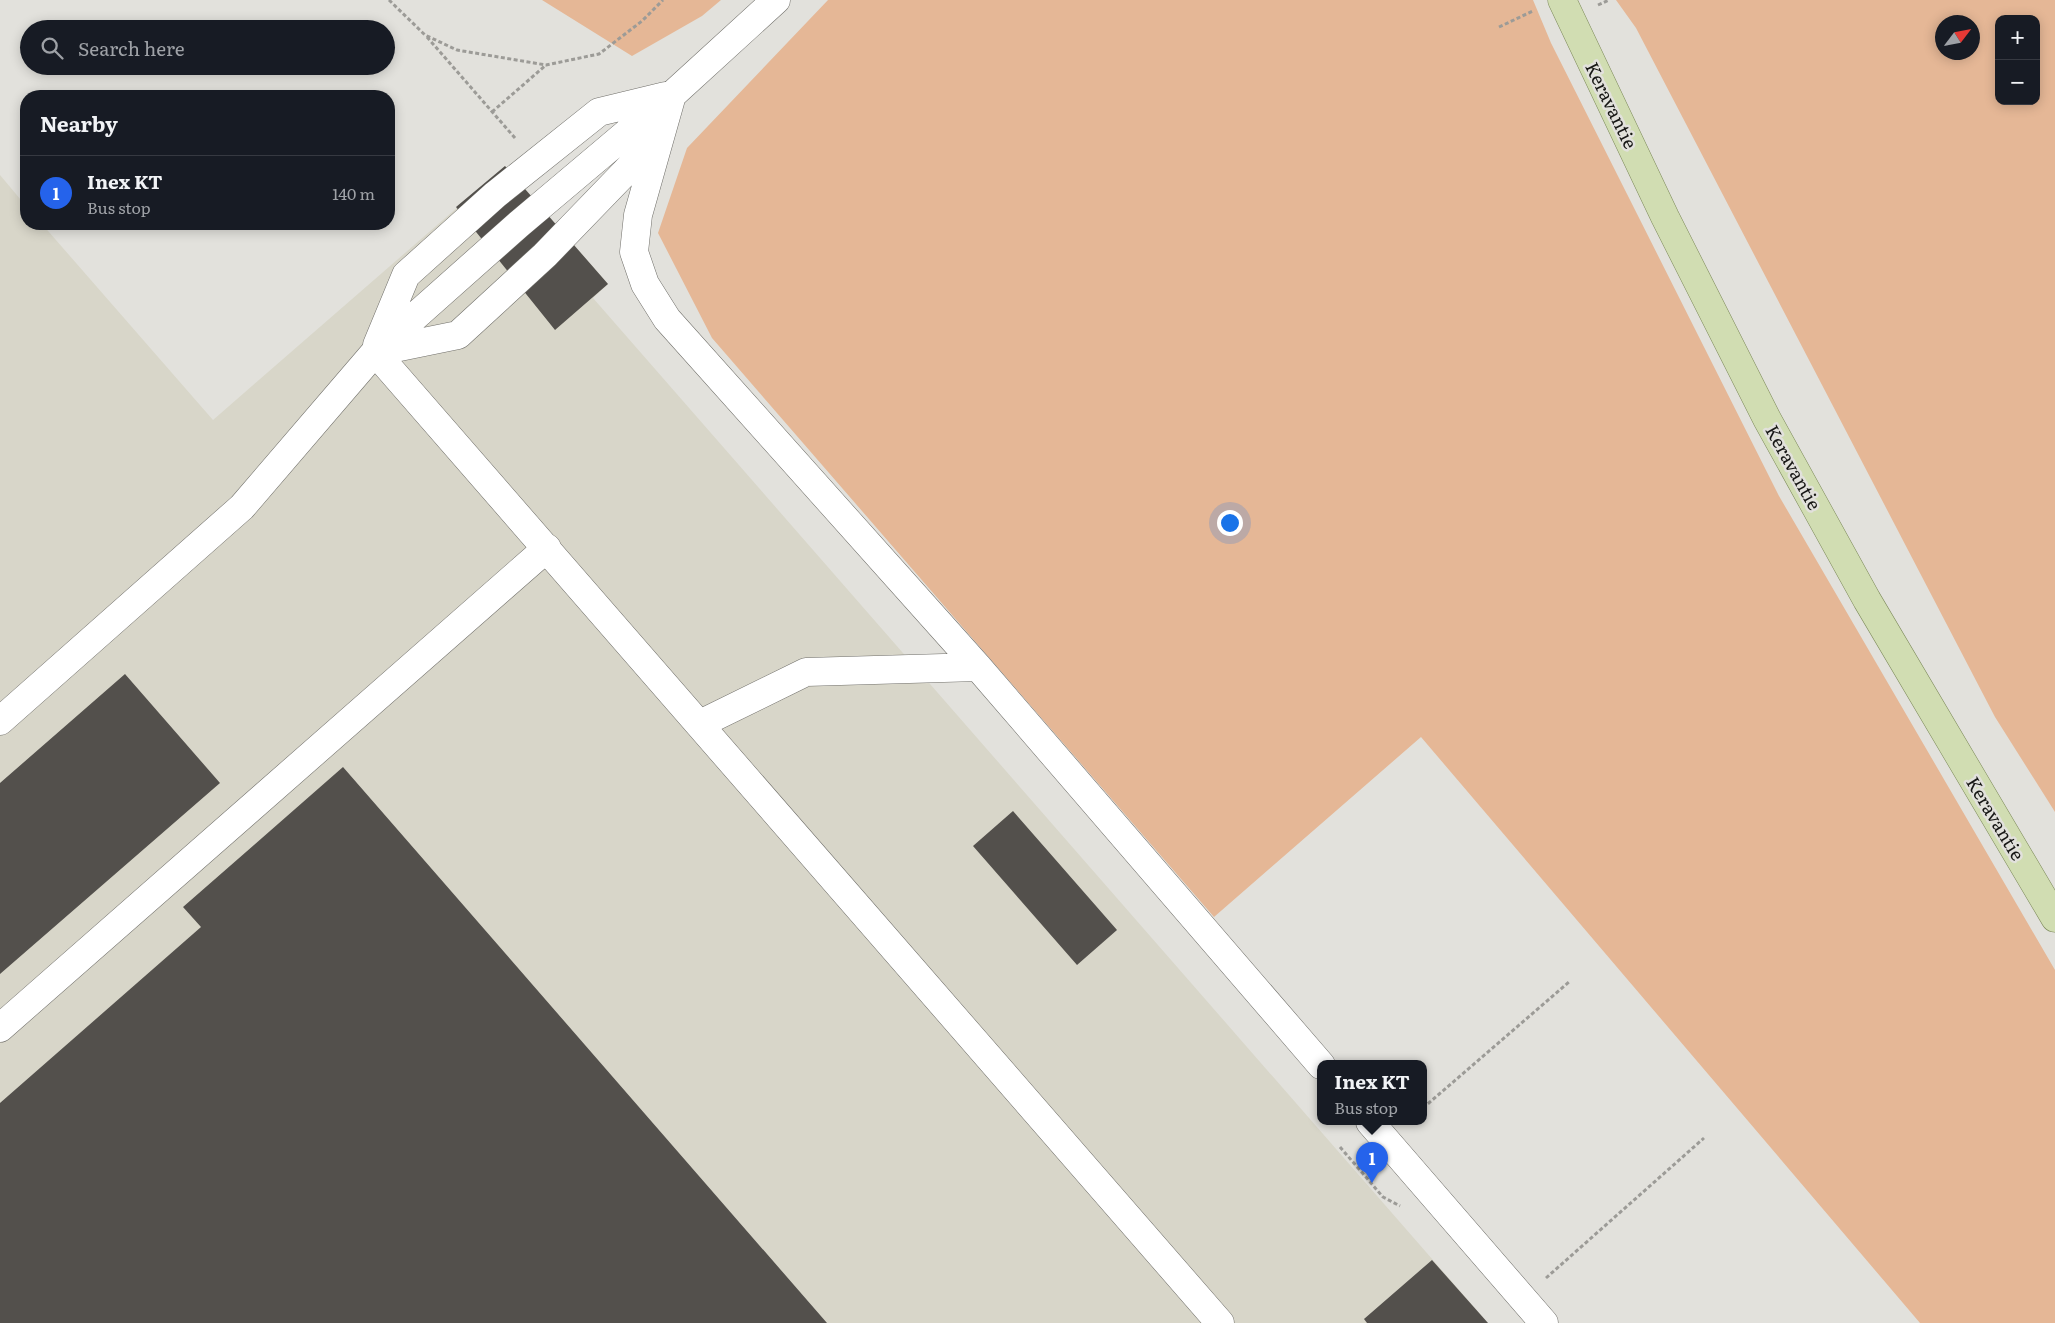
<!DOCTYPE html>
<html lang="en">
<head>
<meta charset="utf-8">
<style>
  :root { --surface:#171b24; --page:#242831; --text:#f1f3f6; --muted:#9ea1a6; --line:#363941; --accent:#2563eb }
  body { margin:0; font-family:Literata,serif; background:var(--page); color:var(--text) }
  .controls { position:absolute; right:15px; top:15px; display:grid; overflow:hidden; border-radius:10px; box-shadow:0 2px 12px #0003 }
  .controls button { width:45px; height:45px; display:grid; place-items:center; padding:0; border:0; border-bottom:1px solid var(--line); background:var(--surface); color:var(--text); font:25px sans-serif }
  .compass { position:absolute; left:1935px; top:15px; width:45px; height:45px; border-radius:50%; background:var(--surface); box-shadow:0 2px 12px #0003; rotate:58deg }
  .you { position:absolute; left:1229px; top:522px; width:18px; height:18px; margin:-12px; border:4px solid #fff; border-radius:50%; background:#1a73e8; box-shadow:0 0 0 8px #1a73e833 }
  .badge { display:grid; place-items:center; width:32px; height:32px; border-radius:50%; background:var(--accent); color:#fff; font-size:16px; font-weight:700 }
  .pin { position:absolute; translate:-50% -41px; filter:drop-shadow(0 1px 2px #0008) }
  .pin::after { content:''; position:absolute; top:26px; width:18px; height:15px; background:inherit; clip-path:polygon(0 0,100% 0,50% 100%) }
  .popup { position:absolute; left:1317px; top:1060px; width:110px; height:65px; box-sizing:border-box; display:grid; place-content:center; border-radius:10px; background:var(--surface); filter:drop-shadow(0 1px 4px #0005); font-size:16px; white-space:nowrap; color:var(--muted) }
  .popup b { font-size:19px; color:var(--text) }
  .popup::after { content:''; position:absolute; left:50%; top:100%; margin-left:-10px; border:10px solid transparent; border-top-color:var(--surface) }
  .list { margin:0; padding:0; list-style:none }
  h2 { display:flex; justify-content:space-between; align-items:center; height:65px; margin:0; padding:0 20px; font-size:21px }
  h2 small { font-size:16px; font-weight:400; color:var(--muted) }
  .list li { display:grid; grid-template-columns:32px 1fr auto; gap:15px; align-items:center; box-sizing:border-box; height:75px; padding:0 20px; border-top:1px solid var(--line) }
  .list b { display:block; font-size:19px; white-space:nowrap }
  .list p { margin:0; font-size:16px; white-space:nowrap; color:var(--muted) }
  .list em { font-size:16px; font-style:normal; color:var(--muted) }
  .icon { flex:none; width:28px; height:28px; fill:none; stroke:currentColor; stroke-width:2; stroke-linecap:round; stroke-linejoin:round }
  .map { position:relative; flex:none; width:2055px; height:1323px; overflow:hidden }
  .search { position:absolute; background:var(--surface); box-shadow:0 2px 12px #0003; left:20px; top:20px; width:375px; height:55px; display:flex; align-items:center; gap:12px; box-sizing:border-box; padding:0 18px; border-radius:28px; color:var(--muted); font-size:19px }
  .panel { position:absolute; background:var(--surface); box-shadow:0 2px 12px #0003; left:20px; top:90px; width:375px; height:140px; border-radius:20px }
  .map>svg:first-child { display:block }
  .built { fill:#d8d6c9 }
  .green { fill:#e5b796; fill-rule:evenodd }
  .building { fill:#53504c }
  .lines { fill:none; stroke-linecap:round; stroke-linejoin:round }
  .minor-casing { stroke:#706f6a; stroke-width:29 }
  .major-casing { stroke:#7c8959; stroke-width:29 }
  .path { stroke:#9c9b97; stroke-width:3; stroke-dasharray:4 2.5; stroke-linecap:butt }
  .minor { stroke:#fff; stroke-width:28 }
  .major { stroke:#d1ddb2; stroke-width:28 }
  .labels { text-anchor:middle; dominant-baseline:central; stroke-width:5; stroke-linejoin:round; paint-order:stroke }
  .street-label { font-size:18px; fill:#171715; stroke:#e2e1dc }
</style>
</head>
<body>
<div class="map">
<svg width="2055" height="1323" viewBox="0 0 2055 1323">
  <rect width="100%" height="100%" fill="#e2e1dc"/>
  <path class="built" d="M505,166L608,284L593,298L1488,1323H0V175L26,206V224H42L213,420Z"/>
  <path class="green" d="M542,0H721L702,16L632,56Z
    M828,0H1533L1551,43L1779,496L2055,970V1323H1920L1421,737L1214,917L712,338L658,233L687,148Z
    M1616,0H2055V812L1995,717L1636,28ZM1999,19H2036V101H1999ZM1942,22H1972V52H1942Z"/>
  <path class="building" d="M505,166L608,284L555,330L456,207Z
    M125,674L220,783L0,974V783Z
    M343,767L827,1323H0V1103L201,927L183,907Z
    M1013,811L1117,930L1077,965L973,846Z
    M1432,1260L1488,1323H1367L1364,1319Z"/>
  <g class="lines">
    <defs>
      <path id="minor" d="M672,95L638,215L634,252L645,284L667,319L978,667L1321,1065
        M377,345L406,275L495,195L599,112L665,96
        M375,352L1220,1323
        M375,352L458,335L545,255L632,165L652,129
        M0,721L242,507L375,352L519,224L672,95L776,0
        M700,724L806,672L978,667
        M0,1028L547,548
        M1370,1122L1544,1323"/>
      <path id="major" d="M1562,0L1665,217L1767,419L1867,600L2055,918"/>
    </defs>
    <use href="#minor" class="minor-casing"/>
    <use href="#major" class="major-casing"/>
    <path class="path" d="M389,0L425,35L457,50L546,65L599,54L642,21L663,0
      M1598,5L1609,0
      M1499,27L1533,11
      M427,37L515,138
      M492,112L546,65
      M1423,1108L1569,982
      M1340,1147L1383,1197L1400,1206
      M1546,1278L1704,1138"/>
    <use href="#minor" class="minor"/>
    <use href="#major" class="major"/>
  </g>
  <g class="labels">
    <g class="street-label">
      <text transform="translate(1612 105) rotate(64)">Keravantie</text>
      <text transform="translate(1794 467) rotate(61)">Keravantie</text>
      <text transform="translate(1996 818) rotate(59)">Keravantie</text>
    </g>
  </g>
</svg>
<div class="controls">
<button>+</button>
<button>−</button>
</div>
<svg class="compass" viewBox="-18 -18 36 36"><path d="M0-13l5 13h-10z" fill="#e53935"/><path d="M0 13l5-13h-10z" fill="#9ea1a6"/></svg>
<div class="you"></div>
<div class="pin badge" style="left:1372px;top:1183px">1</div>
<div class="popup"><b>Inex KT</b>Bus stop</div>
<div class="search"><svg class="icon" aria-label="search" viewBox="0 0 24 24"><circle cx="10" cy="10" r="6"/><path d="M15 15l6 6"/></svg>Search here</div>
<section class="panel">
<h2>Nearby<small></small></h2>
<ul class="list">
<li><span class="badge">1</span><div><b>Inex KT</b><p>Bus stop</p></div><em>140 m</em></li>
</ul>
</section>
</div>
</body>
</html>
